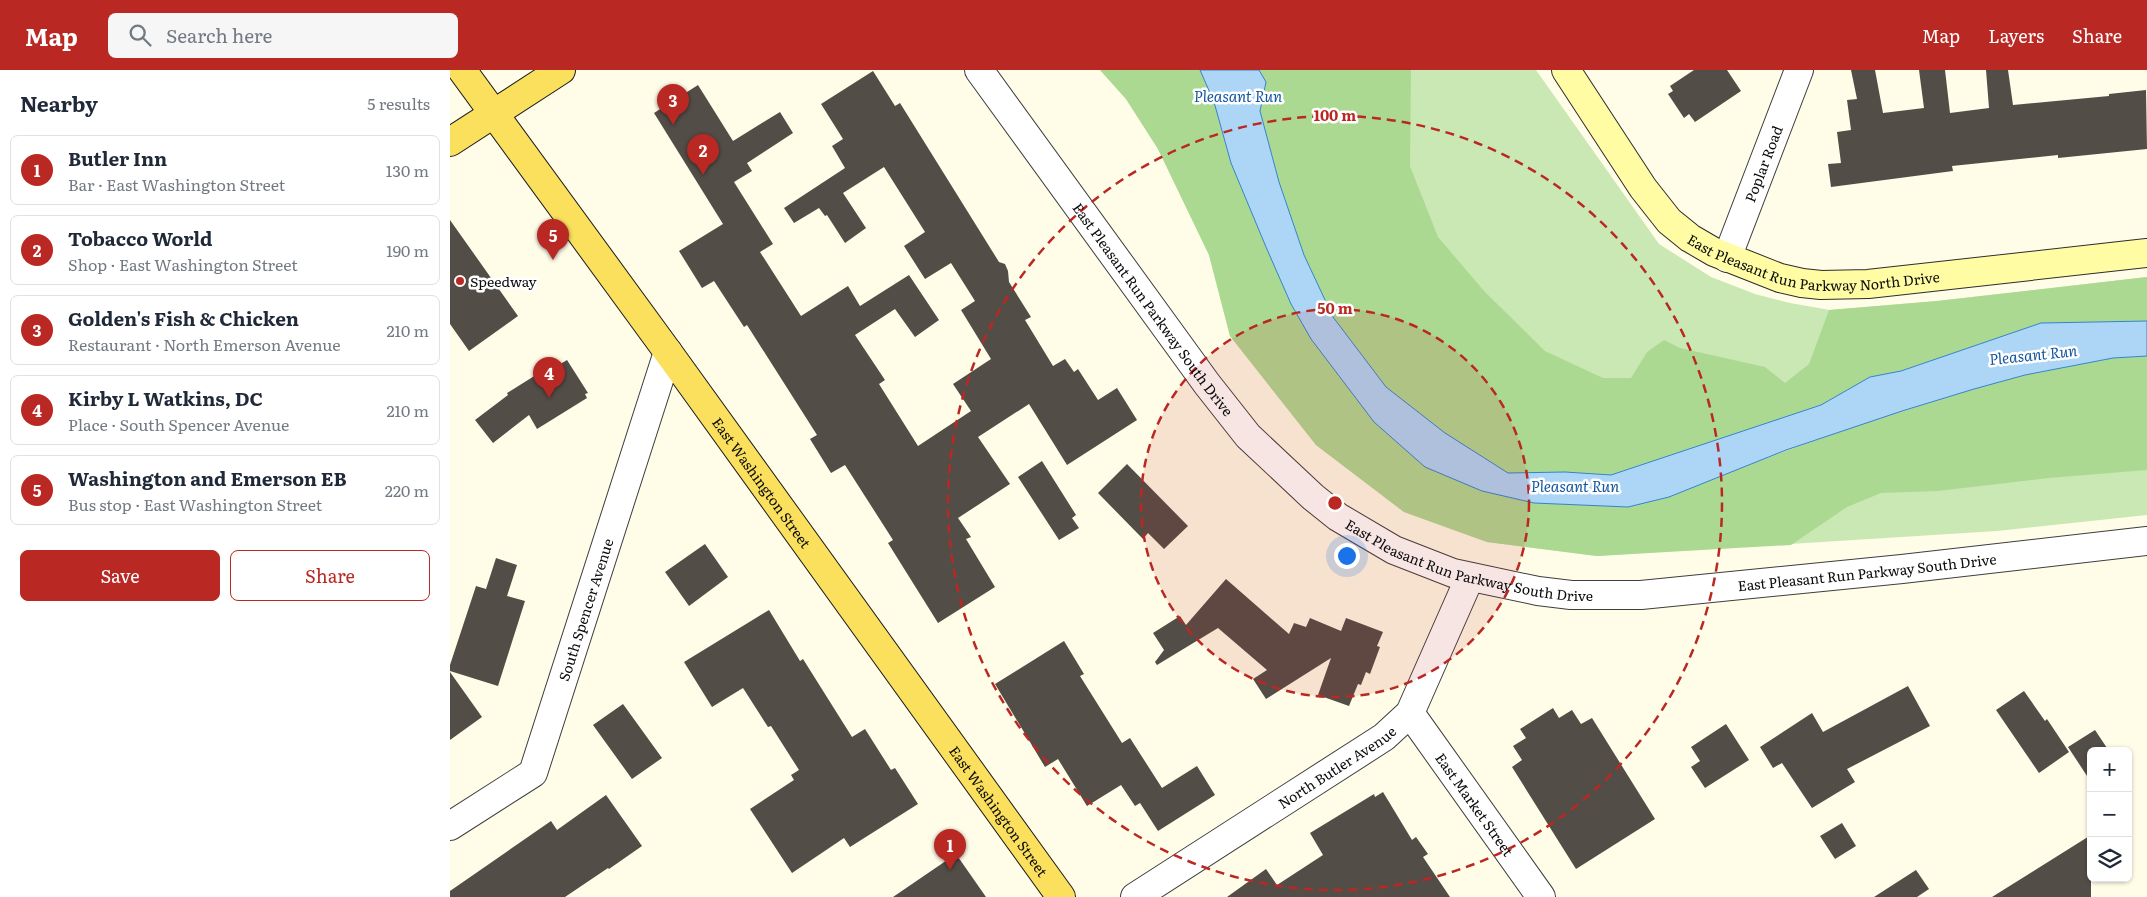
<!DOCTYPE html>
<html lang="en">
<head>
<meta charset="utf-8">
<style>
  :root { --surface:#fff; --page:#f6f6f7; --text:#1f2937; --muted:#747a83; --line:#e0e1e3; --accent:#ba2823 }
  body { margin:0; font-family:Literata,serif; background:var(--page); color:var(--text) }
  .controls { position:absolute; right:15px; bottom:15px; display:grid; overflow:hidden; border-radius:8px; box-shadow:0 1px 4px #0004 }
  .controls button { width:45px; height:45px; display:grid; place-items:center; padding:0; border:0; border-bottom:1px solid var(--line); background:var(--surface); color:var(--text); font:25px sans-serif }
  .you { position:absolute; left:896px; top:485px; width:18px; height:18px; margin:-12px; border:4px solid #fff; border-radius:50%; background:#1a73e8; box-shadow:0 0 0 8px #1a73e833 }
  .badge { display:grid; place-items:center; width:32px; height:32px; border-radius:50%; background:var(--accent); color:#fff; font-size:16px; font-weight:700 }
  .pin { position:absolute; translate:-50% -41px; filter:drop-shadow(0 1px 2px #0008) }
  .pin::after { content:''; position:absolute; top:26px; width:18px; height:15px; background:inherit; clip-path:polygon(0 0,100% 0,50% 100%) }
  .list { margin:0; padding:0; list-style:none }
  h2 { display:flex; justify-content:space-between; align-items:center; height:65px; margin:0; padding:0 20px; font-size:21px }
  h2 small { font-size:16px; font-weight:400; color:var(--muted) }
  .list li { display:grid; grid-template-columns:32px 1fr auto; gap:15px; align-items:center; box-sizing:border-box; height:70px; margin:0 10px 10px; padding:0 10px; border:1px solid var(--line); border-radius:8px }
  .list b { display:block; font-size:19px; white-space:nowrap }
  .list p { margin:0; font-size:16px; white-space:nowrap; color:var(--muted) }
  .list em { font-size:16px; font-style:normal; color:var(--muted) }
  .actions { display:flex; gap:10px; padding:15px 20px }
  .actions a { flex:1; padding:11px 0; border:1px solid var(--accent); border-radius:8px; text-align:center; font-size:18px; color:var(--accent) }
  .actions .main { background:var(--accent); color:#fff }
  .icon { flex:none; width:28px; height:28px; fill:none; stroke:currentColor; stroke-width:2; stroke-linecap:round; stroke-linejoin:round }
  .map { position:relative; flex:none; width:1697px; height:827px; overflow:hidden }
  header { display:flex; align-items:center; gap:30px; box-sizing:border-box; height:70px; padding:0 25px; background:var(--accent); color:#fff }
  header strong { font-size:24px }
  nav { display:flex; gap:28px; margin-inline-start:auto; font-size:18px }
  .search { width:350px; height:45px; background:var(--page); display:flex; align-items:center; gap:12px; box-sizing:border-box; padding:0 18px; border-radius:8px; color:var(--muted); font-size:19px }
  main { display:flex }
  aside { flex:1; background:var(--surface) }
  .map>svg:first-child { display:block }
  .green { fill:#cae8b3 }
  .forest { fill:#acd992 }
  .water { fill:#add5f6; stroke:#3384ce }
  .building { fill:#534d47 }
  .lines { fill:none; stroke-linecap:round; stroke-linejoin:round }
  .street-casing { stroke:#3e3e3e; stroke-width:30 }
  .secondary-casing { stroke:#2d2d2d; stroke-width:30 }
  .primary-casing { stroke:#1c1c1c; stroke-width:30 }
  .street { stroke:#fff; stroke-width:28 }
  .secondary { stroke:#fffca3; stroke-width:28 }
  .primary { stroke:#fae05d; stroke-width:28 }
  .ring { fill:none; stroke:#ba2823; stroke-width:2.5; stroke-dasharray:9 6 }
  .poi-dot { fill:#ba2823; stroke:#fff; stroke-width:2 }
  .labels { text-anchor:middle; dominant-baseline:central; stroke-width:5; stroke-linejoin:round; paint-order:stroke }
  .street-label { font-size:14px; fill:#0b0b0b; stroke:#fff }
  .poi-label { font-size:14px; fill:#0b0b0b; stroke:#fff; text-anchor:start }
  .water-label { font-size:15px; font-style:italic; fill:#14569c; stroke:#fff }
  .centre { fill:#ba2823; stroke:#fff; stroke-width:2.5 }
  .ring-label { font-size:15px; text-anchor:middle; font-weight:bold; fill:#ba2823; stroke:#fff; stroke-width:5; stroke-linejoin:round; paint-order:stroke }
</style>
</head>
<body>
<header>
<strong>Map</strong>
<div class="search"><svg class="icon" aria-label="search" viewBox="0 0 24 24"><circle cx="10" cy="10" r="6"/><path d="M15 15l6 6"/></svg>Search here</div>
<nav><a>Map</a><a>Layers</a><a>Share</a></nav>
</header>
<main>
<aside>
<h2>Nearby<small>5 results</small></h2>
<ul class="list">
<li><span class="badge">1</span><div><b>Butler Inn</b><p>Bar · East Washington Street</p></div><em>130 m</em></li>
<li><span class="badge">2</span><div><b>Tobacco World</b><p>Shop · East Washington Street</p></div><em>190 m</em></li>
<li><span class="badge">3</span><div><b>Golden's Fish &amp; Chicken</b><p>Restaurant · North Emerson Avenue</p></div><em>210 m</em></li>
<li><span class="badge">4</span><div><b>Kirby L Watkins, DC</b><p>Place · South Spencer Avenue</p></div><em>210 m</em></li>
<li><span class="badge">5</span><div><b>Washington and Emerson EB</b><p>Bus stop · East Washington Street</p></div><em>220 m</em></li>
</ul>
<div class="actions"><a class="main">Save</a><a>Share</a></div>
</aside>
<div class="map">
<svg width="1697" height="827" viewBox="0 0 1697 827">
  <rect width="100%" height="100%" fill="#fffce8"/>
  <path class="green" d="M650,0H1086L1209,174L1261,207L1305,224L1340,233L1380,240L1487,231L1697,207V445L1547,461L1147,486L1037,472L954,442L866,375L780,266L759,185L708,79L676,29Z"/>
  <path class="forest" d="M650,0H750L764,32L841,233L1032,421L1295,396L1405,356L1524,319L1575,305L1663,288L1697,286V400L1599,408L1488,421L1431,423L1397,437L1341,475L1147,486L1037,472L954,442L866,375L780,266L759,185L708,79L676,29Z
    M809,0H961L960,96L988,167L1035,222L1095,281L1153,308H1181L1197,282L1214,270L1230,278L1315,297L1335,313L1359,294L1379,240L1487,231L1697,207V251L1591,253L1451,301L1420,307L1371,335L1161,405L1115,402L1058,403L995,363L936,317L883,247L854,185L829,112L810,41L816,13Z"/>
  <path class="water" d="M750,0H809L816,12L810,41L829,112L854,185L883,247L936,317L995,363L1058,403L1115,402L1161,405L1371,335L1420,307L1451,301L1591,253L1697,251V286L1663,288L1575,305L1524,319L1452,341L1336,380L1219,427L1178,437L1084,433L1032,421L975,397L924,352L861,269L841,234L816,177L781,93L764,32Z"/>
  <path class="building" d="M1244,0H1277L1291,21L1245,52L1239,44L1234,48L1218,24L1223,21L1220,16Z
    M1401,0H1425L1433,43L1474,38L1469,0H1495L1500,43L1539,38L1536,0H1558L1563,35L1659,26V24L1696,20L1697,79L1608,88V85L1502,96L1503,101L1381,117L1378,94L1391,93L1387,62L1401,60L1397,30L1407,29Z
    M423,1L445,36L450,33L549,192L555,194L558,201L559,212L581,247L575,250L603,296L615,289L624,302L628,299L648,330L667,318L687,350L617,395L579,334L528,367L560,414L508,448L521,467L516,469L545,517L488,553L438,473L443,470L395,395L381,403L360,369L367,365L297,255L294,257L264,211L252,218L229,181L273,154L204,43L248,15L283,71L330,42L343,63L297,93L302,101L284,112L323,174L310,182L351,246L398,216L410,236L459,205L489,250L465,267L445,239L405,265L435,310L429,314L468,376L521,341L503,314L541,289L511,240L525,231L501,193L475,209L454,176L475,162L434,97L393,123L416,158L395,173L377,145L375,146L369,138L344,153L334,138L395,98L382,76L393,69L371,34Z
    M0,150L68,246L19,281L0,254Z
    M117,290L138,323L135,324L137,328L87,359L79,345L43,373L25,350L58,325L57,323L105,293L107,296Z
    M592,391L626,445L622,448L629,458L609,470L568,407Z
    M677,394L738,456L714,479L698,463L693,469L648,423Z
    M255,474L278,507L239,536L215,502Z
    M46,488L67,495L57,526L75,531L48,616L0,601V595L26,516L36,519Z
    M776,509L839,564L844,553L856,557L860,548L891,561L896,548L933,562L927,576L930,577L920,604L916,602L911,615L908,614L899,636L868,625L881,588L816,629L803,609L817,600L768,558L707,595L705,592L714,580L703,563L730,546L736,555Z
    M319,540L350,591L353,589L402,667L415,659L441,700L445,698L468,734L400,777L394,768L342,803L300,739L344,710L341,705L349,700L321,656L318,657L293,618L262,637L234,592Z
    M614,571L634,604L630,606L672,673L680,668L712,718L747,696L765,725L708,761L690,733L685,736L671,715L637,736L608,689L595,697L545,614Z
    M0,602L32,647L0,670Z
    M1458,616L1480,656L1397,699L1405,712L1362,738L1332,693L1323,698L1310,677L1362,643L1373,662Z
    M1574,621L1595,651L1597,649L1619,682L1589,703L1546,640Z
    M173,634L212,688L182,709L143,655Z
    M1103,638L1109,648L1122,640L1131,654L1142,648L1205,749L1126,799L1062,697L1072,690L1063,676L1076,668L1070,659Z
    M1276,654L1299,690L1255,718L1241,697L1250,691L1241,677Z
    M1645,660L1659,681H1641V712L1618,677Z
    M933,722L962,770L966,767L978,784L973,787L1000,827H777L816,799L827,815L873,785L860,763L924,724L925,727Z
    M156,725L192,776L159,799L158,798L115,827H0V821L101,751L107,760Z
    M1392,753L1406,776L1385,789L1370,766Z
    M1641,765V827H1542Z
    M506,784L536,827H443Z
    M1466,800L1479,819L1467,827H1424Z"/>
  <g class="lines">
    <defs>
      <g id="street">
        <path id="s1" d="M529,0L757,314L798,366L863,427L888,447L944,480L1003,503L1088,521L1121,525H1191L1452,499L1697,471"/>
        <path id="s2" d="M1277,188L1349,0"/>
        <path id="s3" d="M960,643L1091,827"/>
        <path id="s4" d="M0,756L83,703L218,282"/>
        <path id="s5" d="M685,827L934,667L960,643L1020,507"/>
      </g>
      <g id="secondary">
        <path id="s6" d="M1116,0L1193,118L1219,151L1240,168L1264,182L1330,208L1352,213L1371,215L1418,214L1697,183"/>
      </g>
      <g id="primary">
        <path id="s7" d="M12,0L218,282L611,827"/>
        <path d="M0,72L111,0"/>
      </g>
    </defs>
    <use href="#street" class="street-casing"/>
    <use href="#secondary" class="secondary-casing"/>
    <use href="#primary" class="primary-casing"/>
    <use href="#street" class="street"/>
    <use href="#secondary" class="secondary"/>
    <use href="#primary" class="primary"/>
  </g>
  <circle cx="885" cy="433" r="194" fill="#ba2823" fill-opacity=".12"/>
  <g class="ring">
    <circle cx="885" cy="433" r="194"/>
    <circle cx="885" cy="433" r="387"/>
  </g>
  <circle class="poi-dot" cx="10" cy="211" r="5"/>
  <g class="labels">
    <g class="street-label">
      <text stroke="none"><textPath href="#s2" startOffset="101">Poplar Road</textPath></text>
      <text stroke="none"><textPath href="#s6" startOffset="339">East Pleasant Run Parkway North Drive</textPath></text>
      <text stroke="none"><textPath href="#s1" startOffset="296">East Pleasant Run Parkway South Drive</textPath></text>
      <text stroke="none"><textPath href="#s7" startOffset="510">East Washington Street</textPath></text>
      <text stroke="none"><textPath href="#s1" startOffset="716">East Pleasant Run Parkway South Drive</textPath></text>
      <text stroke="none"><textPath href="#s1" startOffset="1121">East Pleasant Run Parkway South Drive</textPath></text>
      <text stroke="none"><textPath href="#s4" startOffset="270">South Spencer Avenue</textPath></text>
      <text stroke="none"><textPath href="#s5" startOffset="240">North Butler Avenue</textPath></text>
      <text stroke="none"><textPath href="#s3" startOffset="112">East Market Street</textPath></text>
      <text stroke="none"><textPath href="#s7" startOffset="915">East Washington Street</textPath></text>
    </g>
    <g class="poi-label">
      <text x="20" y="211">Speedway</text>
    </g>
    <g class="water-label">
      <text x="788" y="25">Pleasant Run</text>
      <text transform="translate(1583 284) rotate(-6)">Pleasant Run</text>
      <text x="1125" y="415">Pleasant Run</text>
    </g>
  </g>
  <circle cx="885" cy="433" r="8" class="centre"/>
  <g class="ring-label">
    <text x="885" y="51">100 m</text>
    <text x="885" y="244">50 m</text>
  </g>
</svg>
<div class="controls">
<button>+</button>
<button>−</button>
<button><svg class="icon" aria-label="layers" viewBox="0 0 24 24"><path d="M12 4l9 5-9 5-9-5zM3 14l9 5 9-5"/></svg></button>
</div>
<div class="you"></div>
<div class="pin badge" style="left:500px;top:800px">1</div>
<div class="pin badge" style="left:253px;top:105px">2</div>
<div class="pin badge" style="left:223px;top:55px">3</div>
<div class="pin badge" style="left:99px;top:328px">4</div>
<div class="pin badge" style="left:103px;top:190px">5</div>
</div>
</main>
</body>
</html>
